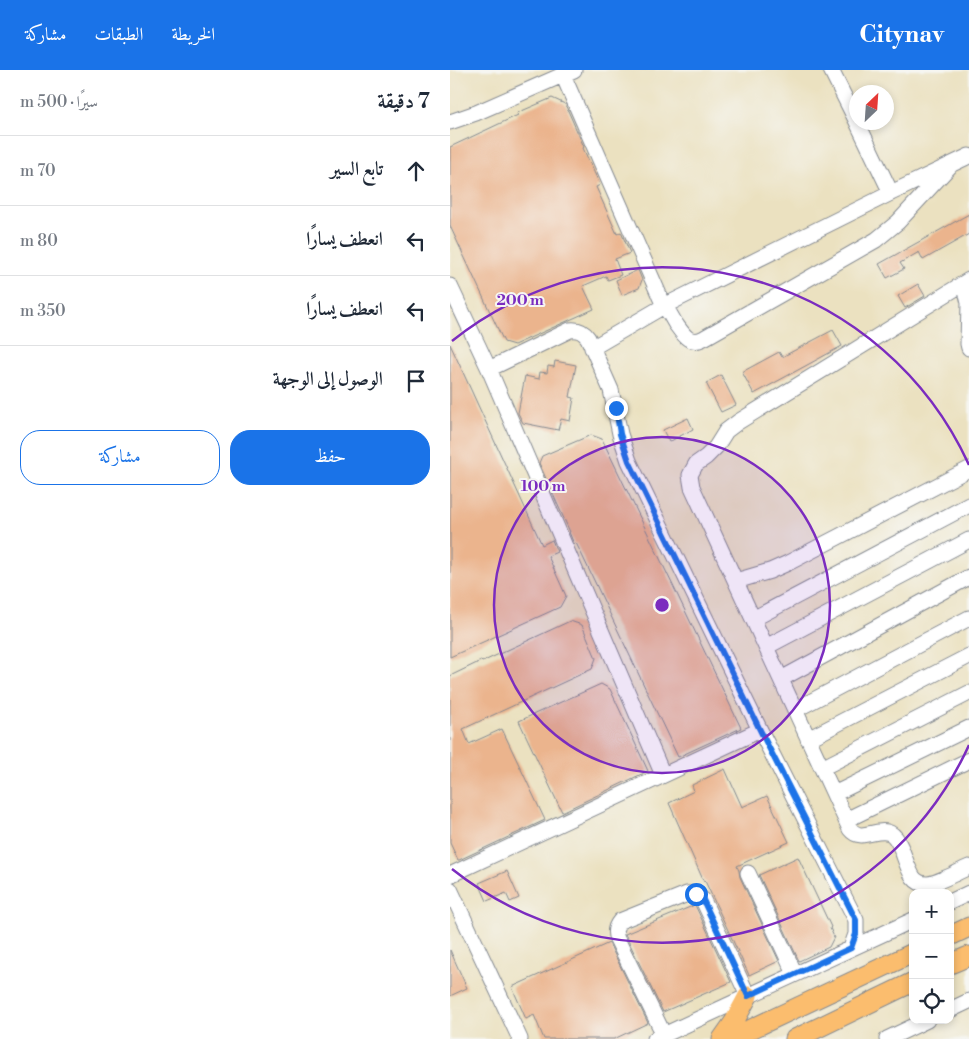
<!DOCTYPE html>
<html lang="ar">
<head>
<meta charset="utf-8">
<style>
  :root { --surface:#fff; --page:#f2f2f3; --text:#1f2937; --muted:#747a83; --line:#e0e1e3; --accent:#1a73e8 }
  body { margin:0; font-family:"Libre Bodoni",Amiri,serif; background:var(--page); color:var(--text); direction:rtl }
  .controls { position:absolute; right:15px; bottom:15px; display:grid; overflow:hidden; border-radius:10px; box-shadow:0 2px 8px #0003 }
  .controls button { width:45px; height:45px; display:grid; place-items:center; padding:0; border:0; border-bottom:1px solid var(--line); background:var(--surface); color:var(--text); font:25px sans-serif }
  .compass { position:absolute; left:399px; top:15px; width:45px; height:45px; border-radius:50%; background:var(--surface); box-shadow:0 2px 8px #0003; rotate:25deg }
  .stop { position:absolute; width:15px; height:15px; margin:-11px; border:4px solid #1a73e8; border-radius:50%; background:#fff }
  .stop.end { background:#1a73e8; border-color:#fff; box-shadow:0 1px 5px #0008 }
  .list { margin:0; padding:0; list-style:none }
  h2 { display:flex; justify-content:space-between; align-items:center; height:65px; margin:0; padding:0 20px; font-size:21px }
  h2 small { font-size:16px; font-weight:400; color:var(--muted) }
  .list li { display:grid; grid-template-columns:32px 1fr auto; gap:15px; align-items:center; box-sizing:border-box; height:70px; padding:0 20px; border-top:1px solid var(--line) }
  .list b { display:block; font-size:19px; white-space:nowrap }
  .list em { font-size:16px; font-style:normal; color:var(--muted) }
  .actions { display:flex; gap:10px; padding:15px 20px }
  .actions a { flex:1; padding:11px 0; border:1px solid var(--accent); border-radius:20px; text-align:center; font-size:18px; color:var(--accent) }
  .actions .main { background:var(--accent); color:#fff }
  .icon { flex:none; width:28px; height:28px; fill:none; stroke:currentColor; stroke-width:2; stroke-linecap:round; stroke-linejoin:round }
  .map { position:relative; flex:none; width:519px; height:969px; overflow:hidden; direction:ltr }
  header { display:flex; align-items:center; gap:30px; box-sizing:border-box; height:70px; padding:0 25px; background:var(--accent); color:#fff }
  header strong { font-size:24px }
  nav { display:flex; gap:28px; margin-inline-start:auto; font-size:18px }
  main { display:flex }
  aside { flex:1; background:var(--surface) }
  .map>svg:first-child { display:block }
  .building { fill:#ebb48d }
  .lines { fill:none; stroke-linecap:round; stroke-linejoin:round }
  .minor-casing { stroke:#83888f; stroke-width:17 }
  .major-casing { stroke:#83888f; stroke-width:21 }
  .minor { stroke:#fff; stroke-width:15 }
  .major { stroke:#fbbd6e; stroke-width:19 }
  .route { stroke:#1a73e8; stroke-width:6 }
  .ring { fill:none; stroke:#7b2cbf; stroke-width:2.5 }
  .centre { fill:#7b2cbf; stroke:#f6f6f2; stroke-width:2.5 }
  .ring-label { font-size:15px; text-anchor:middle; font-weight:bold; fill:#7b2cbf; stroke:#f6f6f2; stroke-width:4; stroke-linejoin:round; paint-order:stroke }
</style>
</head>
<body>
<header>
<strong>Citynav</strong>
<nav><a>الخريطة</a><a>الطبقات</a><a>مشاركة</a></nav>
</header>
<main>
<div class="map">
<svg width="519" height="969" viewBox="0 0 519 969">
  <rect width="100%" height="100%" fill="#f6f6f2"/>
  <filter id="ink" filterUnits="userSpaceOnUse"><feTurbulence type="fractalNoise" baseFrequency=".02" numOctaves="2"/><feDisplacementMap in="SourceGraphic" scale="10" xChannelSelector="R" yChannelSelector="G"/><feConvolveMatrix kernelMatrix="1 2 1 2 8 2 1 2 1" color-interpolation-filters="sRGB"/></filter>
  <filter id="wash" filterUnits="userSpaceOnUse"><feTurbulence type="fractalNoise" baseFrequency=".0096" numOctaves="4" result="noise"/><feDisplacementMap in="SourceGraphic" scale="20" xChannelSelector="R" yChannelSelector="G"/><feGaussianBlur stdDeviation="1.12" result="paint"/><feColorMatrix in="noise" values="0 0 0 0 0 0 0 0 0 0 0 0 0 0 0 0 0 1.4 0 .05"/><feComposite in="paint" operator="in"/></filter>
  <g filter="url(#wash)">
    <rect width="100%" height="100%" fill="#ebe1c0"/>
    <g id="blocks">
      <path class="building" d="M102,28L115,34L134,77L133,78L150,115L146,117L167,164L171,162L180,183L165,189L171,205L158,210L156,206L133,216L144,239L64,275L54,272L0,156V77L68,45L67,43Z
        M519,144V164L473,190L469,182L450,193L454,199L437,208L429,194Z
        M188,200L192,210L189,218L172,225L166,210Z
        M468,214L475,226L455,238L448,226Z
        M383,260L392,276L304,324L292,302L329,282L332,287Z
        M0,274L92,475L102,470L107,482L98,486L116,526L110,537L0,587Z
        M105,291L126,295L120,327L124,328L120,351L111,349L108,360L73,353L68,343L75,306L89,309L90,302L97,303L98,296L104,297Z
        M271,305L286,335L271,342L256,313Z
        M238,348L243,359L219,372L213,360Z
        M141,365L152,369L228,526L291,658L228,687L132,485L126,473L124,474L119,462H120L89,393L92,386Z
        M120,551L132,555L146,588L142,599L13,659L19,674L52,659L95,750L9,790H8L0,773V606L31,591L32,592Z
        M151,614L160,619L198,701L112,742L69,651Z
        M275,699L292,737L317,726L339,772L287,796L289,801L290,807L329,891L299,905L255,811L254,812L219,733L244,721L242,715Z
        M348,787L381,857L380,858L384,867L379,877L349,891L309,805Z
        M57,801L69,828L60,832L56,823L37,831L29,813Z
        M245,835L281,912L213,942L175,864Z
        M159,873L198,953L164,969H94L84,945L76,949L62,917Z
        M0,880L17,918L0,926Z"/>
    </g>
  </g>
  <g filter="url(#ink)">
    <use href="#blocks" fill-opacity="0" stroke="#83888f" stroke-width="1"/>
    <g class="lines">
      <defs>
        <path id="minor" d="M381,0L407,52
          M113,5L214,236C218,241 222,247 225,253C233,264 239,276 254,268L426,170L448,152L501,95
          M0,52L26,43L124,0
          M407,52L441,123
          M519,210L288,352L276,361L266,377L256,387L246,394L240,405L242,417L400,759C411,773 426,757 440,763C446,766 448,772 451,778C455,788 458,799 463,807C473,820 486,812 498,807C505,804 512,800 519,797
          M514,213L519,233L518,274L519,278
          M0,216L39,299L213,705
          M142,278L214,236L441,123L519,86
          M39,299L120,260C128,259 133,261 138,268L161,320L170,364L179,391L310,660L406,850V864L401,878
          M286,511L320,501L338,493L519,399
          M303,549L519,435
          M316,577L519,470
          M331,609L519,507
          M345,640L519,548
          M358,669L519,586
          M372,698L519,623
          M384,724L519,658
          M396,750L519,690
          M298,803L345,904
          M0,805L310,660
          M0,819L70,969
          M500,832L519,823
          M500,940L519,931
          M214,965L167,869C164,862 165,857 170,851L237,824C244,823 248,825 253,830L298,926
          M205,969L463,850
          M437,969L477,950"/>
        <path id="major" d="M500,866L519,857
          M500,894L519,886
          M272,969L284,952L298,926
          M280,969L463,883
          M345,969L463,912"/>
      </defs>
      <use href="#minor" class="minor-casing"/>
      <use href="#major" class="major-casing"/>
      <use href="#minor" class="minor"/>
      <use href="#major" class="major"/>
    </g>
  </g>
  <g class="lines" filter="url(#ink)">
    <path class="route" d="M166,338L170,364L179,391L310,660L406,850V864L401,878L298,926L253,830L246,824"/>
  </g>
  <circle cx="212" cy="535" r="168" fill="#7b2cbf" fill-opacity=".12"/>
  <g class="ring">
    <circle cx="212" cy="535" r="168"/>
    <path d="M519 675A337 337 0 0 1 2 799M2 271A337 337 0 0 1 519 395"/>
  </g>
  <circle cx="212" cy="535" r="8" class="centre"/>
  <g class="ring-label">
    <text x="70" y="235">200 m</text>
    <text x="93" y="421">100 m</text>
  </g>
</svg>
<div class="controls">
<button>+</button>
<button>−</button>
<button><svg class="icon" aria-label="locate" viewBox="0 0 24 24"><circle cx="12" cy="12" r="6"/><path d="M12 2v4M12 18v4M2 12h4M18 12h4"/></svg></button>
</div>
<svg class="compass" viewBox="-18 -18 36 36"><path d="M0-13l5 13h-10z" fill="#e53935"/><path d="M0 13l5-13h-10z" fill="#747a83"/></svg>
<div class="stop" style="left:246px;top:824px"></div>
<div class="stop end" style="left:166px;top:338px"></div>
</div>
<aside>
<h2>7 دقيقة<small>سيرًا · 500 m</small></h2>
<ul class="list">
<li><svg class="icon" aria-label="ahead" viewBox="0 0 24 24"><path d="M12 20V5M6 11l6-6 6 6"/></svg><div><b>تابع السير</b></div><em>70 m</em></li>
<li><svg class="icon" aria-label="left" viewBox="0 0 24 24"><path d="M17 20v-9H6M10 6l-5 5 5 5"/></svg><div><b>انعطف يسارًا</b></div><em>80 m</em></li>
<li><svg class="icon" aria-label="left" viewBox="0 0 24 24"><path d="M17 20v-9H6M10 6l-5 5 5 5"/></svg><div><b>انعطف يسارًا</b></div><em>350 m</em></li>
<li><svg class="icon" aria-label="arrive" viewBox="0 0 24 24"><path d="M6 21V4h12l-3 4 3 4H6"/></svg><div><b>الوصول إلى الوجهة</b></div></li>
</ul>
<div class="actions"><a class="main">حفظ</a><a>مشاركة</a></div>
</aside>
</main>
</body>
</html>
